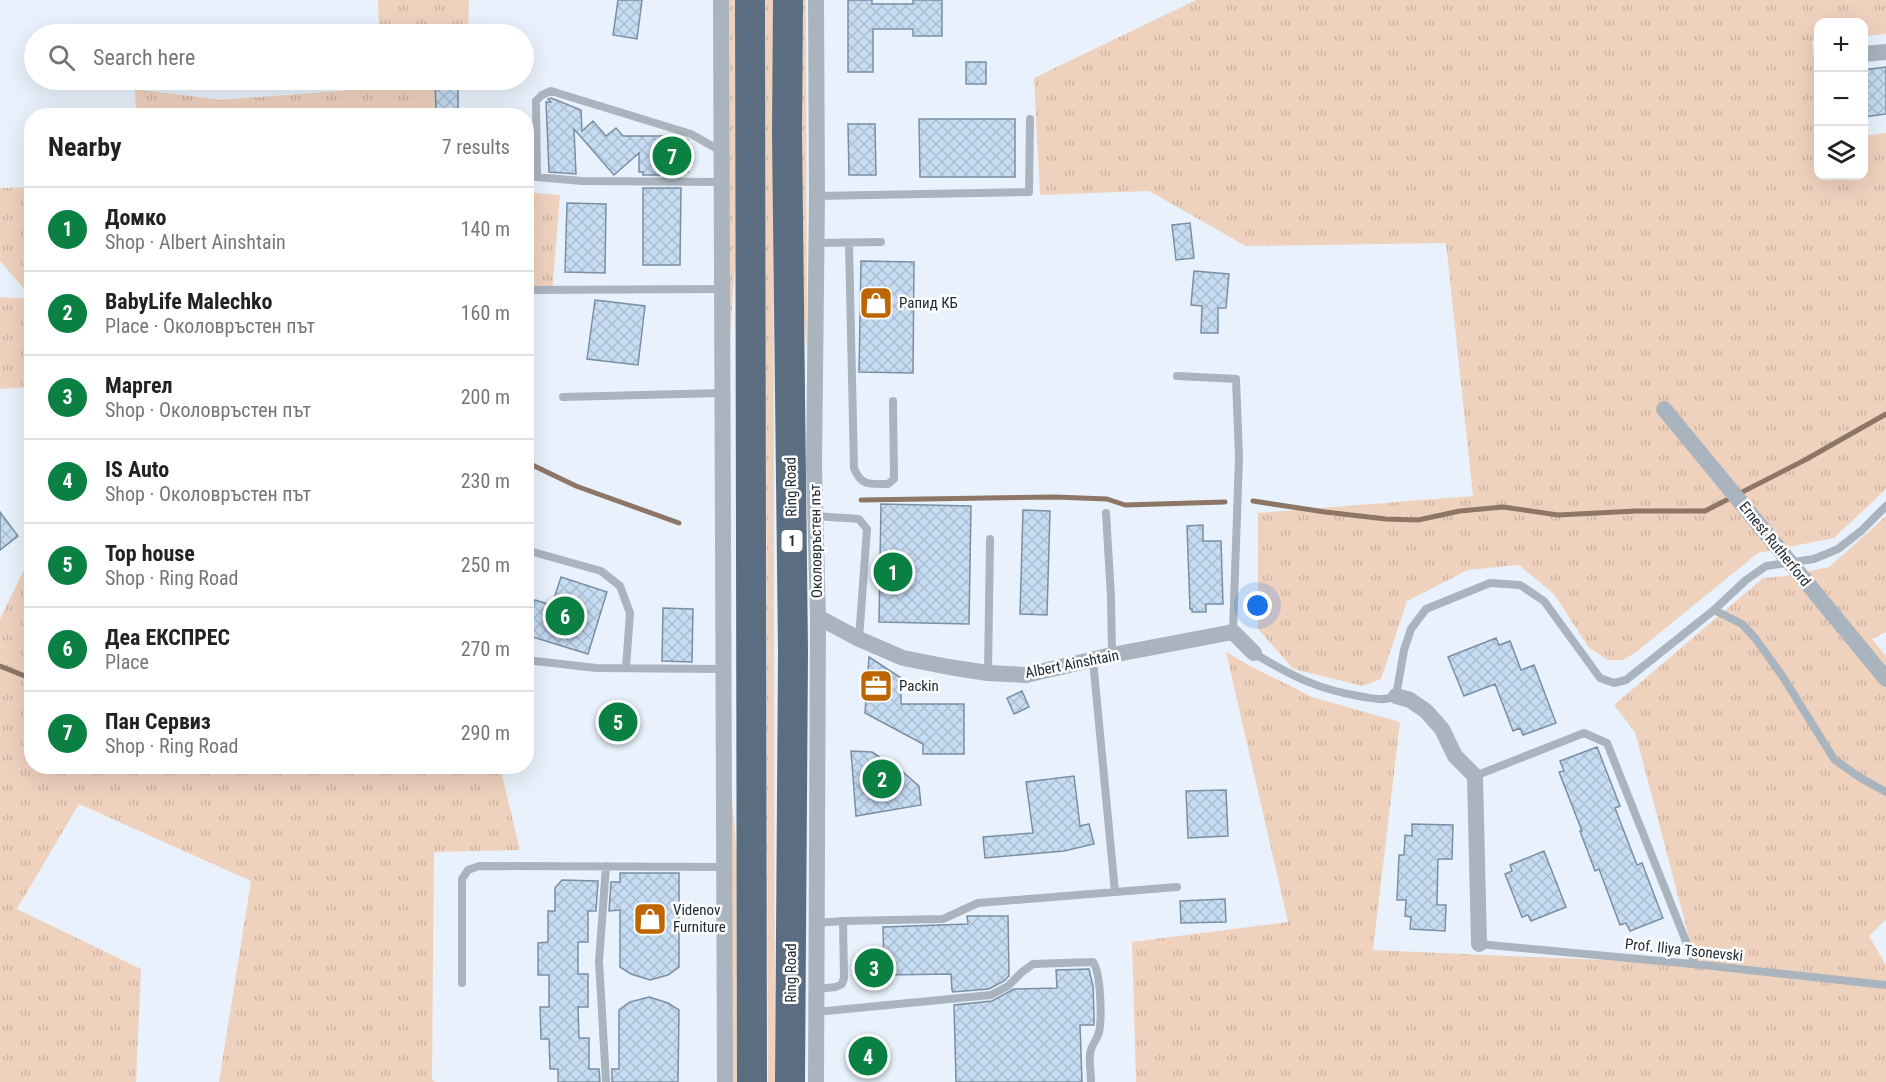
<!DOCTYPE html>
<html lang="en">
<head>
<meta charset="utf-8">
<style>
  :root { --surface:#fff; --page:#f2f2f2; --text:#222; --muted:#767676; --line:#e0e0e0; --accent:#0b8043 }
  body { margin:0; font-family:"Roboto Condensed",sans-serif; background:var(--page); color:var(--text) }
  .controls { position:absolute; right:18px; top:18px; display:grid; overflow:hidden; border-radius:12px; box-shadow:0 6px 24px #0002 }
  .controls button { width:54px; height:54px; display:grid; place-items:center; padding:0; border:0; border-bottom:2px solid var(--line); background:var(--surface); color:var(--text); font:30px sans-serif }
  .you { position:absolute; left:1258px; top:606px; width:21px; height:21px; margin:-15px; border:4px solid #fff; border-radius:50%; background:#1a73e8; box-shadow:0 0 0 9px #1a73e833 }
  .badge { display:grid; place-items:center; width:39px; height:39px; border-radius:50%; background:var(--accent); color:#fff; font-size:20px; font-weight:700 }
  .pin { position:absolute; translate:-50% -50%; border:3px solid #fff; box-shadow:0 2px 6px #0006 }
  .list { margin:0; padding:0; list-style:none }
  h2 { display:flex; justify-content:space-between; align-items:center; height:78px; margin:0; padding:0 24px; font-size:26px }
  h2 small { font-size:20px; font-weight:400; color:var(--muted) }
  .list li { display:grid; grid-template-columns:39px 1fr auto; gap:18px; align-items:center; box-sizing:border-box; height:84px; padding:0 24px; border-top:2px solid var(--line) }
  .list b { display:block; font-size:22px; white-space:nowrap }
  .list p { margin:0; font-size:20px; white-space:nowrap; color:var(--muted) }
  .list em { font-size:20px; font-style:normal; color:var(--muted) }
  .icon { flex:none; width:33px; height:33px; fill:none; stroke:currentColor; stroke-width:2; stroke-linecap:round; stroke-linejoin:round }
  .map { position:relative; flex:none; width:1886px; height:1082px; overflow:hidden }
  .search { position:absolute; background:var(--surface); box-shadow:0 6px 24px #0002; left:24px; top:24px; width:510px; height:66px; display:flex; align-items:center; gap:15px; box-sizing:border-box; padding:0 21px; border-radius:33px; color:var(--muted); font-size:22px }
  .panel { position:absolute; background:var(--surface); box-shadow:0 6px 24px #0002; left:24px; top:108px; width:510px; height:666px; border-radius:24px }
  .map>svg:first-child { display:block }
  .grass { fill:url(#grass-tufts) }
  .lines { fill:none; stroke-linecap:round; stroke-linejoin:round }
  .stream { stroke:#8e7666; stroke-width:5 }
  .building { fill:url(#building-cross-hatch); stroke:#7a8fa4; stroke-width:1.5 }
  .lane { stroke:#aab4be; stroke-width:8 }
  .street { stroke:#aab4be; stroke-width:16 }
  .highway { stroke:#5a6d81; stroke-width:30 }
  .labels { text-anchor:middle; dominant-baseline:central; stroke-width:5; stroke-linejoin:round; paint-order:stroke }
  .shield { fill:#fefefe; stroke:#646a70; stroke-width:1.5 }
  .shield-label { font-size:14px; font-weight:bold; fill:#222a33 }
  .poi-label { font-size:15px; fill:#222a33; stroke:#fefefe; text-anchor:start }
  .street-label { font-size:15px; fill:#222a33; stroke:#fefefe }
</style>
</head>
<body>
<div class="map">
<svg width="1886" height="1082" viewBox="0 0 1886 1082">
  <defs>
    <pattern id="grass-tufts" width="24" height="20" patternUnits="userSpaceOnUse" patternTransform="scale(1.5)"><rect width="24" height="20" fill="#efd2be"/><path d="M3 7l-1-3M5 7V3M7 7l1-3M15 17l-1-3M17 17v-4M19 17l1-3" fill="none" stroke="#cdb4a4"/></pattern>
    <pattern id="building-cross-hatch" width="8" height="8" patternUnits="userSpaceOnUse" patternTransform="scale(1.5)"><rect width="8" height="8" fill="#c6dcf3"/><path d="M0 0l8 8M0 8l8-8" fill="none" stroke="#aabdd1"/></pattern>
  </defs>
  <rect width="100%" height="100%" fill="#e9f2fc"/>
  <path class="grass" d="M378,0H469L468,34H379Z
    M728,0H735V265L729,351Z
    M765,0H773L775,1082H768Z
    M799,0H806L807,349L799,267Z
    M1196,0H1886V34L1864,36V22H1818V40L1812,41L1818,94V176H1864V136L1886,133V489L1834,538L1758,553L1635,653L1623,660H1608L1589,648L1554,594L1519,565L1468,570L1407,601L1381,679L1363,686L1293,669L1258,629V513L1473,496L1446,243L1246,246L1149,191L1040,195L1034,78Z
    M379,80H466V84L435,82V116L136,115L135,89L221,100L379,88Z
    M31,187H32L31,297L0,261V188Z
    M526,192L560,195L552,293L527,290Z
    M0,297L31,299V387L0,389Z
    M1886,516V632L1872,639L1886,656V919L1869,936L1886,965V1082H1136L1132,942L1288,922L1226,652L1252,667L1312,697L1400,722L1373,950L1696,964L1635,732L1614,705L1763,578L1785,576L1829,567Z
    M31,555L32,766L500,767L520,850L434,852L432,1080L435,1082H219L251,881L79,804L17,909L141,969L136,1082H0V619Z
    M731,787L738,866L739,1082H731Z"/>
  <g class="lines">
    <path class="stream" d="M526,462L576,486L679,523
      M861,500L1055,497L1107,499L1125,505L1225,502
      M1253,501L1325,512L1386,519L1418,520L1460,511L1503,507L1558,515L1636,511H1705L1805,460L1886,414
      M0,666L30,678L32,676"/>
  </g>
  <path class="building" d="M618,0H642L637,39L613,35Z
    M848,0H872V4H913V0H942V36H913V29H873V72H848Z
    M966,62H986V84H966Z
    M1886,67V114L1863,117V70Z
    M435,80H458V112L436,111Z
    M551,98L581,110L582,131L593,121L606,136L616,128L623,136H676L688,140V172H681V175H643V172H639V153L614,175L574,129L576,174L549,172L546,102H551L548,99Z
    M919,119H1015V177H920Z
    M848,124H875L876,175H849Z
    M643,188H681L680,265H643Z
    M567,203L606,204L605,273L565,272Z
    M1190,223L1194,258L1176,260L1172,225Z
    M861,261L914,262L913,373L859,372Z
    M1194,271L1229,274L1226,308H1218V333H1201L1202,306L1191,305Z
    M595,300L645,306L638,365L587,359Z
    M881,504L971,506L969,624L879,622Z
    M1023,510L1050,511L1047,615L1020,614Z
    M0,512L18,536L0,550Z
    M1203,525V541H1221L1223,604H1206V612H1192V609H1190L1187,526Z
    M561,577L607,592L588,654L526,635V626L535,600L552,605Z
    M663,608L693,609L692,662L662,661Z
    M1496,638L1499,645L1510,641L1521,670L1534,665L1556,723L1523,735L1520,728L1513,731L1495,684L1464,696L1448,657Z
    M869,657L901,678V704H964V754H923V744L865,713Z
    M1022,691L1029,707L1014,714L1007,698Z
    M1597,747L1620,806L1615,808L1637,865L1642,863L1663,918L1630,931L1626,923L1620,925L1599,869L1595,871L1580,831H1582L1559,772L1564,771L1560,761Z
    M851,751L872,752L903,772L919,786L921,805L856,816Z
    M1074,776L1080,826L1089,824L1094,844L1064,851L985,858L983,837L1033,833L1026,782Z
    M1226,790L1228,836L1188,838L1186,791Z
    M1412,824L1453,825L1452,859H1438L1437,905H1446L1445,931L1410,929L1411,917L1405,916L1406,900H1397L1399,855H1404L1405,835L1412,836Z
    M1544,851L1566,907L1531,921L1528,915L1522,917L1505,874L1512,871L1510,865Z
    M620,873H679V967L668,975L650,980L631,974L620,967V910L609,911L611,882H620Z
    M562,880L598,881L596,911H588V942H578V974H588V1007H578L579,1038H589V1069H599L600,1082H558V1069H550L549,1039H541L540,1007H549V975H538V943L548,942V911H555V888Z
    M1225,899L1226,922L1181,923L1180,901Z
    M967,916H1008L1009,976L1004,981L989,989L953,992L952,990L951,974L884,975L883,927L968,924Z
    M1089,969L1093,986L1094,1017V1025H1080L1082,1082H956L954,1005L992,1001L1014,989L1057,988L1056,970Z
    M649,997L668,1003L679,1010L678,1082H612V1069H619V1010L630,1002Z"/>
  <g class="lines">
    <path class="lane" d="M526,176L582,181L722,182
      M537,177L536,101L542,95L551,91L691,134L721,151
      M817,196L1029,192L1030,119
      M816,243L881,242
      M849,243L854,468C861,486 869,484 888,484L894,479L893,401
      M526,290L722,289
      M1177,376L1236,379L1239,457L1233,632
      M563,397L723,393
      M1106,513L1111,597L1112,655
      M815,516L859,519L867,529L859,639
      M526,550L601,571L620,586L630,613L626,668
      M1714,610L1742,624L1755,638L1783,677L1834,759L1859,777L1886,792
      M1254,653C1292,677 1320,690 1364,697C1376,699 1385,701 1396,696L1404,650L1411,629L1426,609L1490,583L1520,585L1544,601L1600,678L1614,683L1626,680L1714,610L1746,580L1766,566L1814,559L1838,549L1861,531L1886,506
      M526,660L596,668L724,669
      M1093,660L1115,892
      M988,673L990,539
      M1475,776L1584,733L1607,743L1695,964
      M817,923L843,921L943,919L978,903L1177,887
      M1479,944L1703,965L1886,985
      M462,983V879L468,870L479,866L725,867
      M817,989L836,987L842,984L844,978L843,921
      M816,1012L991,995L1008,986L1022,972L1033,964L1093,962C1101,973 1102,1019 1099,1032C1097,1040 1091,1045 1090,1054C1089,1063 1091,1073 1091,1082
      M606,1082L599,961L606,866"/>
    <path class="street" d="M721,0L725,1082
      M816,0L817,196L814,466L818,617L816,1082
      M1864,54L1886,52
      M1664,409L1886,679
      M818,617L859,639L903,658L949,667L988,673L1026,675L1112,655L1233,632L1254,653
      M1396,696L1410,700L1426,711L1442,729L1455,756L1475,776L1479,944"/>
    <path class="highway" d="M750,0L752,1082
      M788,0L787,134L793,652L790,1082"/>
  </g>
  <defs>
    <symbol id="shop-square" viewBox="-11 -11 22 22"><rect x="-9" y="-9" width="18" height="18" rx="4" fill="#bd6500" stroke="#fefefe"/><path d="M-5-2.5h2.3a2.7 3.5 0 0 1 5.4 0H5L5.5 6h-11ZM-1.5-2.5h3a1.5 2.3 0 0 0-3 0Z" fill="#fff"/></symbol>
    <symbol id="office-square" viewBox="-11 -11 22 22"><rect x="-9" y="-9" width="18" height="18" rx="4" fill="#bd6500" stroke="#fefefe"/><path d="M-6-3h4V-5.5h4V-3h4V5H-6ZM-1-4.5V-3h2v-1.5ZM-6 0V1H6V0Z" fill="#fff"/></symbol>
  </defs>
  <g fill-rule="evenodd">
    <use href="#shop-square" x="857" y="284" width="38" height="38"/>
    <use href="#office-square" x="857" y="667" width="38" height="38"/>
    <use href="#shop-square" x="631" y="900" width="38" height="38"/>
  </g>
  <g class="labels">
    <rect class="shield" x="781.5" y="530" width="21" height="22" rx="4.5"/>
    <g class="shield-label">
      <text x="792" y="541">1</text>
    </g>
    <g class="poi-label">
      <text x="899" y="303">Рапид КБ</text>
      <text x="899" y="686">Packin</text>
      <text x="673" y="910">Videnov<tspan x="673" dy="17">Furniture</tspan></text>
    </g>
    <g class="street-label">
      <text transform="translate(791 487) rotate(-91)">Ring Road</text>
      <text transform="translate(816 541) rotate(-91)">Околовръстен път</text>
      <text transform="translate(1775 544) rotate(51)">Ernest Rutherford</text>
      <text transform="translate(1072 664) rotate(-11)">Albert Ainshtain</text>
      <text transform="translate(1684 950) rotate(6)">Prof. Iliya Tsonevski</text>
      <text transform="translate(791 973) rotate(-90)">Ring Road</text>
    </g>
  </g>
</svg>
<div class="controls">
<button>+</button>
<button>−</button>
<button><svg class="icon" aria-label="layers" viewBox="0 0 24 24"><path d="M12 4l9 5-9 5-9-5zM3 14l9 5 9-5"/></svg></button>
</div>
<div class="you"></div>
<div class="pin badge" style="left:893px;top:572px">1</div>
<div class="pin badge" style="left:882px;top:779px">2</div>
<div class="pin badge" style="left:874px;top:968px">3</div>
<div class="pin badge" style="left:868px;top:1056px">4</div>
<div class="pin badge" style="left:618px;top:722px">5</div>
<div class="pin badge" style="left:565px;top:616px">6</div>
<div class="pin badge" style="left:672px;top:156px">7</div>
<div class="search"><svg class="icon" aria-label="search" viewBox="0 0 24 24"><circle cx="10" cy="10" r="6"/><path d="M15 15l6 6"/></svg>Search here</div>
<section class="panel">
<h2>Nearby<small>7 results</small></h2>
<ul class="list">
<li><span class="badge">1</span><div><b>Домко</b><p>Shop · Albert Ainshtain</p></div><em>140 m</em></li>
<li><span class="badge">2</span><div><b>BabyLife Malechko</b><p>Place · Околовръстен път</p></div><em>160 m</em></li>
<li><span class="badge">3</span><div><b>Маргел</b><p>Shop · Околовръстен път</p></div><em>200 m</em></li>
<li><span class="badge">4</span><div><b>IS Auto</b><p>Shop · Околовръстен път</p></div><em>230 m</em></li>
<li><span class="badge">5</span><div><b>Top house</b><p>Shop · Ring Road</p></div><em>250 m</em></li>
<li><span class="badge">6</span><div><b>Деа ЕКСПРЕС</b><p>Place</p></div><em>270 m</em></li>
<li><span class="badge">7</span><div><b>Пан Сервиз</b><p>Shop · Ring Road</p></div><em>290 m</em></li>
</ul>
</section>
</div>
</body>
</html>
